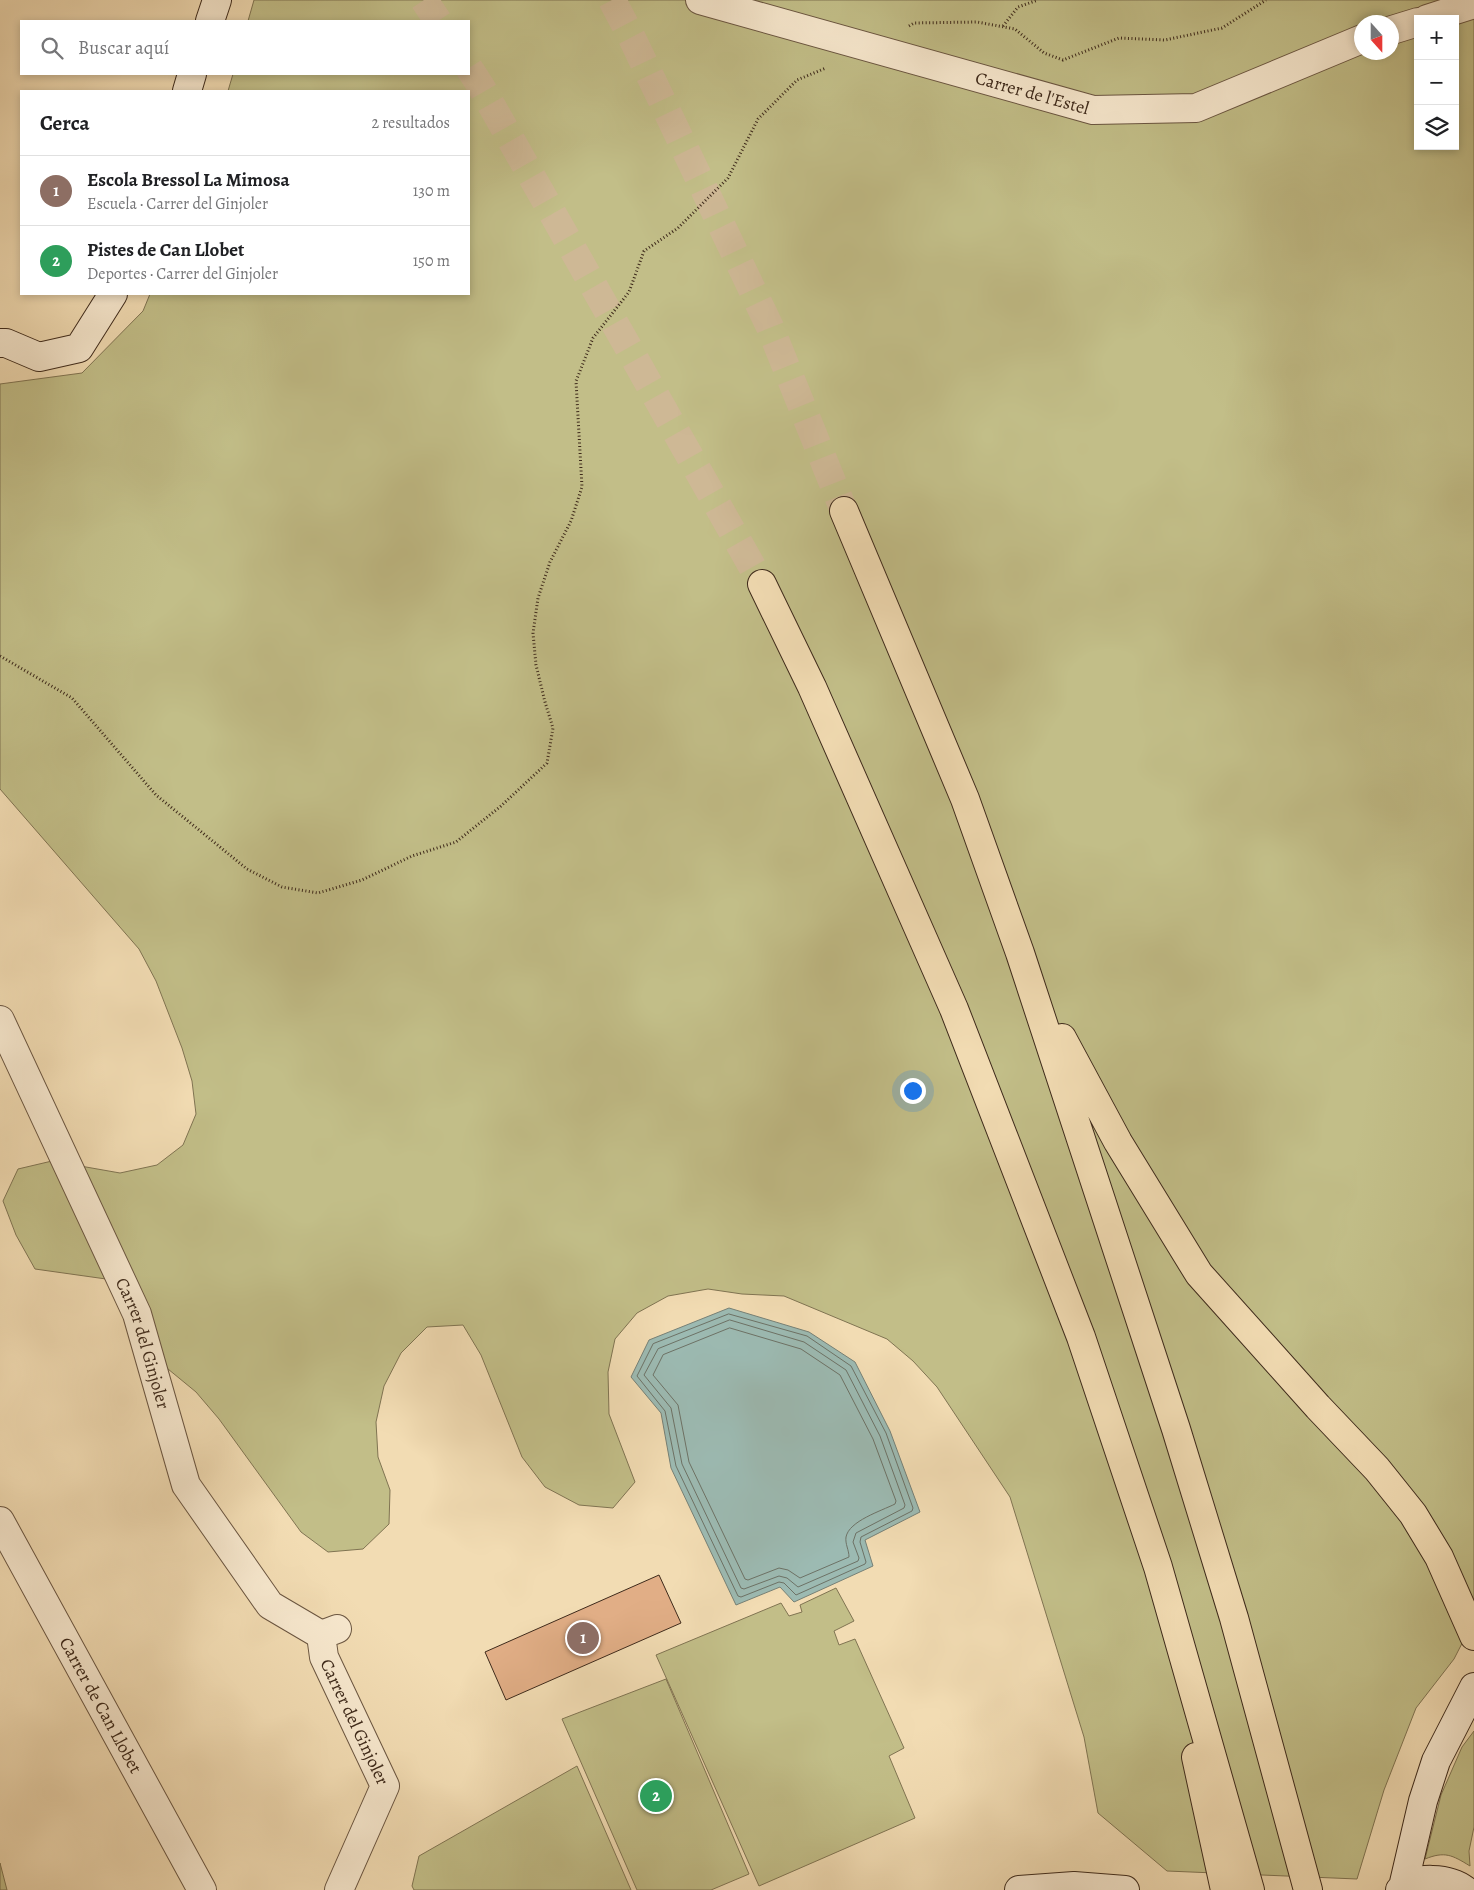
<!DOCTYPE html>
<html lang="es">
<head>
<meta charset="utf-8">
<style>
  :root { --surface:#fff; --page:#f6f6f6; --text:#202124; --muted:#757577; --line:#e0e0e0; --accent:#8f2418 }
  body { margin:0; font-family:Alegreya,serif; background:var(--page); color:var(--text) }
  .controls { position:absolute; right:15px; top:15px; display:grid; overflow:hidden; border-radius:0px; box-shadow:0 2px 8px #0003 }
  .controls button { width:45px; height:45px; display:grid; place-items:center; padding:0; border:0; border-bottom:1px solid var(--line); background:var(--surface); color:var(--text); font:25px sans-serif }
  .compass { position:absolute; left:1354px; top:15px; width:45px; height:45px; border-radius:50%; background:var(--surface); box-shadow:0 2px 8px #0003; rotate:159deg }
  .you { position:absolute; left:912px; top:1090px; width:18px; height:18px; margin:-12px; border:4px solid #fff; border-radius:50%; background:#1a73e8; box-shadow:0 0 0 8px #1a73e833 }
  .badge { display:grid; place-items:center; width:32px; height:32px; border-radius:50%; background:var(--accent); color:#fff; font-size:16px; font-weight:700 }
  .pin { position:absolute; translate:-50% -50%; border:2px solid #fff; box-shadow:0 1px 5px #0006 }
  .list { margin:0; padding:0; list-style:none }
  h2 { display:flex; justify-content:space-between; align-items:center; height:65px; margin:0; padding:0 20px; font-size:21px }
  h2 small { font-size:16px; font-weight:400; color:var(--muted) }
  .list li { display:grid; grid-template-columns:32px 1fr auto; gap:15px; align-items:center; box-sizing:border-box; height:70px; padding:0 20px; border-top:1px solid var(--line) }
  .list b { display:block; font-size:19px; white-space:nowrap }
  .list p { margin:0; font-size:16px; white-space:nowrap; color:var(--muted) }
  .list em { font-size:16px; font-style:normal; color:var(--muted) }
  .icon { flex:none; width:28px; height:28px; fill:none; stroke:currentColor; stroke-width:2; stroke-linecap:round; stroke-linejoin:round }
  .map { position:relative; flex:none; width:1474px; height:1890px; overflow:hidden }
  .search { position:absolute; background:var(--surface); box-shadow:0 2px 8px #0003; left:20px; top:20px; width:450px; height:55px; display:flex; align-items:center; gap:12px; box-sizing:border-box; padding:0 18px; border-radius:0px; color:var(--muted); font-size:19px }
  .panel { position:absolute; background:var(--surface); box-shadow:0 2px 8px #0003; left:20px; top:90px; width:450px; height:205px; border-radius:0px }
  .map>svg:first-child { display:block }
  .green { fill:#c2be88; stroke:#807452; fill-rule:evenodd }
  .water { fill:#9cbab2; stroke:#768076 }
  .lines { fill:none; stroke-linecap:round; stroke-linejoin:round }
  .shore { stroke:#6d7266; stroke-width:1 }
  .building { fill:#e1ae86; stroke:#3e2a1b }
  .highway-tunnel { stroke:#ceb895; stroke-width:28; stroke-dasharray:28 14; stroke-linecap:butt }
  .street-casing { stroke:#6b5641; stroke-width:30 }
  .secondary-casing { stroke:#3e2a1b; stroke-width:30 }
  .highway-casing { stroke:#3e2a1b; stroke-width:30 }
  .path { stroke:#3e2a1b; stroke-width:3; stroke-dasharray:1 2.5; stroke-linecap:butt }
  .street { stroke:#f7e8ce; stroke-width:28 }
  .secondary { stroke:#f7e8ce; stroke-width:28 }
  .highway { stroke:#f2dcb3; stroke-width:28 }
  .labels { text-anchor:middle; dominant-baseline:central; stroke-width:5; stroke-linejoin:round; paint-order:stroke }
  .street-label { font-size:18px; fill:#3e2a1b; stroke:#f7e8ce }
</style>
</head>
<body>
<div class="map">
<svg width="1474" height="1890" viewBox="0 0 1474 1890">
  <rect width="100%" height="100%" fill="#f2dcb3"/>
  <filter id="stains"><feTurbulence type="fractalNoise" baseFrequency=".004" numOctaves="4"/><feColorMatrix values="0 0 0 0 .2 0 0 0 0 .09 0 0 0 0 .02 0 0 0 .5 -.17"/></filter>
  <radialGradient id="worn" r=".72"><stop offset=".6" stop-color="#630" stop-opacity="0"/><stop offset="1" stop-color="#630" stop-opacity=".3"/></radialGradient>
  <path class="green" d="M254,0H1474V1620L1454,1659L1416,1708L1384,1790L1357,1879L1167,1871L1098,1813L1084,1737L1010,1497L937,1387L913,1361L887,1339L784,1296L742,1294L708,1289L668,1296L637,1313L615,1339L608,1372L609,1414L635,1482L613,1508L579,1505L545,1487L522,1457L481,1355L463,1325L427,1327L401,1353L384,1386L376,1422L378,1457L390,1490L389,1524L363,1549L328,1552L301,1532L219,1419L196,1392L168,1369L143,1340L106,1279L35,1269L16,1235L3,1201L18,1169L52,1161L120,1173L157,1165L183,1145L196,1114L192,1081L182,1048L156,981L139,949L0,789V384L82,373L143,311L150,294H469V91H228L233,74H469V21H248ZM1418,19H1455V146H1418ZM1362,22H1392V52H1362Z
    M836,1588L854,1621L834,1631L839,1645L855,1639L904,1748L889,1756L915,1818L759,1886L656,1655L781,1603L789,1616L802,1612L800,1605Z
    M666,1679L749,1874L711,1890H637L562,1719Z
    M1474,1731V1827L1469,1851L1470,1866C1452,1855 1445,1851 1425,1859L1441,1795L1462,1747Z
    M577,1766L631,1890H414L412,1886L419,1856Z
    M0,1863L7,1890H0Z"/>
  <path class="water" d="M729,1308L809,1332L855,1362L890,1431L920,1512L865,1540L873,1566L794,1602L780,1587L736,1605L671,1468L661,1413L631,1377L649,1340Z"/>
  <g class="lines">
    <path class="shore" d="M729,1314L807,1336L851,1366L886,1433L913,1508L912,1511L861,1537L860,1542L866,1562L865,1564L796,1595L784,1583L779,1582L741,1597L738,1596L676,1466L665,1411L637,1376L653,1344Z
      M730,1320L804,1342L846,1370L880,1436L905,1505L904,1508L856,1533L853,1542L859,1558L858,1561L798,1587L787,1578L779,1576L744,1589L741,1588L682,1464L671,1408L644,1375L658,1349Z
      M730,1328L801,1349L840,1375L873,1439L896,1501L895,1504C881,1511 849,1521 846,1537C845,1544 849,1550 849,1557L800,1578L788,1570L779,1568L748,1580L745,1579L689,1462L678,1405L653,1375L663,1355Z"/>
  </g>
  <path class="building" d="M659,1575L681,1623L506,1700L485,1652Z"/>
  <g class="lines">
    <path class="highway-tunnel" d="M424,0L438,21
      M612,0L632,38L770,327L844,511
      M469,68L480,85L762,584"/>
    <defs>
      <g id="street">
        <path id="s1" d="M700,0L1093,110L1196,108L1362,39"/>
        <path d="M1427,19L1474,4"/>
        <path d="M1392,30L1418,22"/>
        <path id="s2" d="M0,1020L137,1314L186,1485L270,1605L321,1635"/>
        <path id="s3" d="M0,1521L202,1890"/>
        <path id="s4" d="M337,1629L321,1635L324,1657L385,1786L339,1890"/>
      </g>
      <path id="secondary" d="M210,21L217,0
        M187,91L192,74
        M0,343H6L39,357L79,348L113,294
        M1403,1887L1423,1801L1436,1761L1474,1687
        M1019,1890L1074,1886L1125,1890
        M1400,1890C1415,1875 1450,1878 1465,1890"/>
      <path id="highway" d="M844,511L965,799L1020,953L1176,1429L1234,1618L1308,1890
        M762,584L812,687L954,1009L1081,1337L1158,1567L1250,1890
        M1062,1038L1118,1142L1199,1274L1318,1407L1377,1469L1413,1514L1439,1557L1474,1636
        M1196,1757L1225,1890"/>
    </defs>
    <use href="#street" class="street-casing"/>
    <use href="#secondary" class="secondary-casing"/>
    <use href="#highway" class="highway-casing"/>
    <path class="path" d="M909,26L914,23L977,22L1015,29L1044,53L1063,60L1119,38L1165,40L1222,28L1266,0
      M1003,26L1018,7L1038,0
      M0,656L72,698L156,795L247,869L282,887L318,893L362,880L412,856L456,842L501,806L547,763L553,728L545,702L536,665L533,633L538,598L550,562L571,521L582,487L576,381L593,338L629,292L644,251L678,228L728,178L758,119L797,80L826,68"/>
    <use href="#street" class="street"/>
    <use href="#secondary" class="secondary"/>
    <use href="#highway" class="highway"/>
  </g>
  <g class="labels">
    <g class="street-label">
      <text stroke="none"><textPath href="#s1" startOffset="345">Carrer de l'Estel</textPath></text>
      <text stroke="none"><textPath href="#s2" startOffset="354">Carrer del Ginjoler</textPath></text>
      <text stroke="none"><textPath href="#s3" startOffset="210">Carrer de Can Llobet</textPath></text>
      <text stroke="none"><textPath href="#s4" startOffset="111">Carrer del Ginjoler</textPath></text>
    </g>
  </g>
  <rect width="100%" height="100%" filter="url(#stains)"/>
  <rect width="100%" height="100%" fill="url(#worn)"/>
</svg>
<div class="controls">
<button>+</button>
<button>−</button>
<button><svg class="icon" aria-label="layers" viewBox="0 0 24 24"><path d="M12 4l9 5-9 5-9-5zM3 14l9 5 9-5"/></svg></button>
</div>
<svg class="compass" viewBox="-18 -18 36 36"><path d="M0-13l5 13h-10z" fill="#e53935"/><path d="M0 13l5-13h-10z" fill="#757577"/></svg>
<div class="you"></div>
<div class="pin badge" style="left:583px;top:1638px;background:#8d6e63">1</div>
<div class="pin badge" style="left:656px;top:1796px;background:#2e9e5b">2</div>
<div class="search"><svg class="icon" aria-label="search" viewBox="0 0 24 24"><circle cx="10" cy="10" r="6"/><path d="M15 15l6 6"/></svg>Buscar aquí</div>
<section class="panel">
<h2>Cerca<small>2 resultados</small></h2>
<ul class="list">
<li><span class="badge" style="background:#8d6e63">1</span><div><b>Escola Bressol La Mimosa</b><p>Escuela · Carrer del Ginjoler</p></div><em>130 m</em></li>
<li><span class="badge" style="background:#2e9e5b">2</span><div><b>Pistes de Can Llobet</b><p>Deportes · Carrer del Ginjoler</p></div><em>150 m</em></li>
</ul>
</section>
</div>
</body>
</html>
